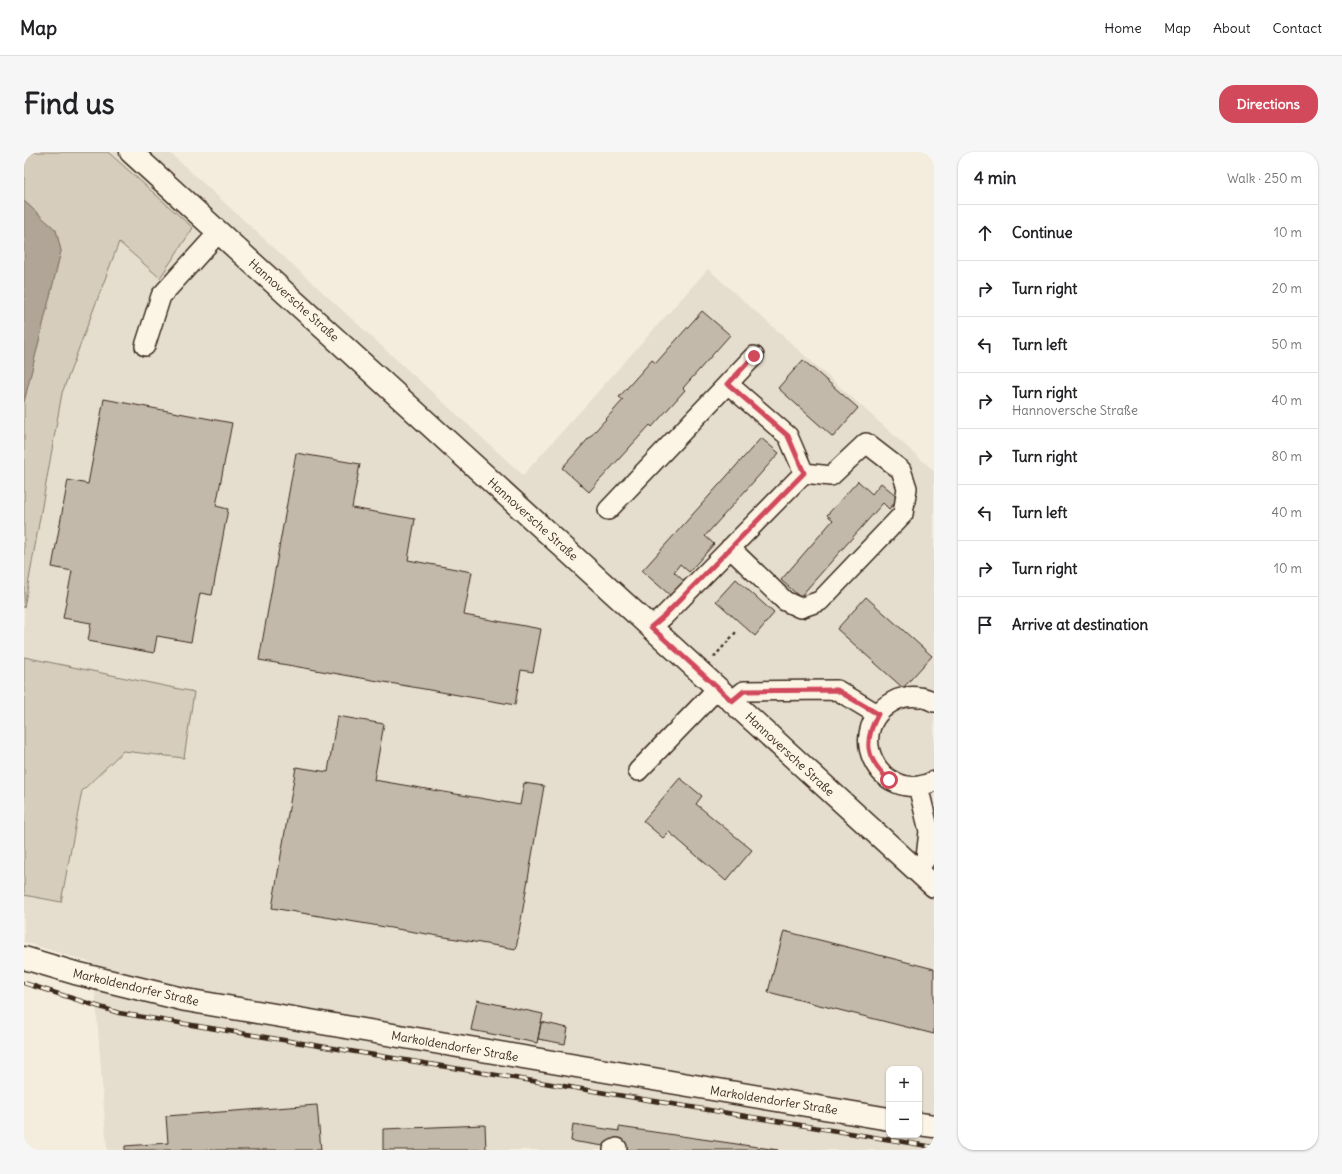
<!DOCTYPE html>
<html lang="en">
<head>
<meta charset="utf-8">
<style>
  :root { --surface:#fff; --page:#f6f6f6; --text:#202124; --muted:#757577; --line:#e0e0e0; --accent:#d1495b }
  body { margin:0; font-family:Delius,sans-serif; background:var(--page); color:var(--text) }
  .controls { position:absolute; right:12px; bottom:12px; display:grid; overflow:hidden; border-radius:8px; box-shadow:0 1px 3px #0004 }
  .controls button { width:36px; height:36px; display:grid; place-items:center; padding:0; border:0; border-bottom:1px solid var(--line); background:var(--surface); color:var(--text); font:20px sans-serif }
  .stop { position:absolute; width:12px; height:12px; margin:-9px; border:3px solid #d1495b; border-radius:50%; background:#fff }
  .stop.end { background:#d1495b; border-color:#fff; box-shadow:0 1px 4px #0008 }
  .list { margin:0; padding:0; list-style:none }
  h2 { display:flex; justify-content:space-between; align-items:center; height:52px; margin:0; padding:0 16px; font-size:17px }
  h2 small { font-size:13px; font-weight:400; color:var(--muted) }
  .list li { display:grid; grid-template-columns:26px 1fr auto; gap:12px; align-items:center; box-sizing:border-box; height:56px; padding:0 16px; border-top:1px solid var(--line) }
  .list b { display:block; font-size:15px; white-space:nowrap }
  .list p { margin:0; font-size:13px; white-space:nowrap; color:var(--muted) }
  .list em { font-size:13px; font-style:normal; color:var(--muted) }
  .icon { flex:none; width:22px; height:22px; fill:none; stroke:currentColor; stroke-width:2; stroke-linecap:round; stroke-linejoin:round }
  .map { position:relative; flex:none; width:910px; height:998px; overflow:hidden; border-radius:16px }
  header { display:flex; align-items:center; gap:24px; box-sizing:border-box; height:56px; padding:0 20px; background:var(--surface); border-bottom:1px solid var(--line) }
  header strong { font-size:19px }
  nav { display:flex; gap:22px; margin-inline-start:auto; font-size:14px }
  .intro { display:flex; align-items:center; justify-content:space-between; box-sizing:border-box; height:96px; padding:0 24px }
  h1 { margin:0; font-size:28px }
  .button { padding:10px 18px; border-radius:16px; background:var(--accent); color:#fff; font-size:14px; font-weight:700 }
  main { display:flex; gap:24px; padding:0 24px }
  aside { flex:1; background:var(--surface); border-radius:16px; box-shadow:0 1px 3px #0004 }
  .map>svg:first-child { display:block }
  .built { fill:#e5ddce; fill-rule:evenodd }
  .green { fill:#d6cdbd; stroke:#887c6e }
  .water { fill:#b0a596; stroke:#817466 }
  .building { fill:#c3b9aa; stroke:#3b2a1e }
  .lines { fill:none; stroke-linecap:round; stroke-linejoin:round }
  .minor-casing { stroke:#3b2a1e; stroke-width:22 }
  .major-casing { stroke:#3b2a1e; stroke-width:25 }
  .path { stroke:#3b2a1e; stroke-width:2.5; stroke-dasharray:3 3; stroke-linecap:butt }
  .minor { stroke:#fcf5e5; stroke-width:19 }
  .major { stroke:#fcf5e5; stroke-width:22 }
  .rail-casing { stroke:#3b2a1e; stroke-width:4.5 }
  .rail { stroke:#fcf5e5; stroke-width:3; stroke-dasharray:9; stroke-linecap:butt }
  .route { stroke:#d1495b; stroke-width:5 }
  .labels { text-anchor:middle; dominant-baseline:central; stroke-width:3.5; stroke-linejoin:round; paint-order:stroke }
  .street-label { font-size:12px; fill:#3b2a1e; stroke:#fcf5e5 }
</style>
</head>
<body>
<header>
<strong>Map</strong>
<nav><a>Home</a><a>Map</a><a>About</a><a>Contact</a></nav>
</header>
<div class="intro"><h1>Find us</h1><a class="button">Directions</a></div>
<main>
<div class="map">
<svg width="910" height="998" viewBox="0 0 910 998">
  <rect width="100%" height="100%" fill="#f4eddd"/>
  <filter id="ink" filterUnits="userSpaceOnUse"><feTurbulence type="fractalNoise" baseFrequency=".025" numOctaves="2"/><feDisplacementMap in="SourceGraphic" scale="8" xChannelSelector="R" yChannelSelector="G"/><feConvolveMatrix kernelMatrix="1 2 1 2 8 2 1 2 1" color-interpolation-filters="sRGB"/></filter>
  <g filter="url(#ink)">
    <path class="built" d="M84,0H145L499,323L684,117L910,319V998H83L69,811L0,790V743L37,750L59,639L99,599L160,606L170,540L0,505V456L38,241L95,90L136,126L169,76ZM865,917H895V983H865Z"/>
    <path class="green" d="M0,0H84L169,76L136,126L95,90L38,241L0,456V250L37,99L32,78L0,49Z
      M0,505L170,540L160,606L99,599L58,639L37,750L0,743Z"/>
    <path class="water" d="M0,49L32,78L37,99L0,250Z"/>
    <path class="building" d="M678,159L706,183L659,236L661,238L628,275L626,273L565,340L538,316L599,248L595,245L628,208L632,211Z
      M779,208L834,256L809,285L754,236Z
      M80,247L208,271L192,354L204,357L188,443L176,441L167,490L133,484L130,501L64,489L67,471L39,466L48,419L28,415L44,328L64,332Z
      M737,286L755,301L681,384L690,392L665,420L656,412L650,420L660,429L647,444L618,419Z
      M272,301L336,312L328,356L391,367L384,408L448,420L440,463L517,477L509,520L497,518L491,553L235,508Z
      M834,329L848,342L857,331L875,346L865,357L859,351L776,445L757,428L809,368L803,363Z
      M712,427L750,461L731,484L692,449Z
      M842,445L908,504L879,536L813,477Z
      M313,564L360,572L350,628L496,653L500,631L520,634L492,797L248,756L272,615L304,620Z
      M656,626L678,644L672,652L728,698L702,729L645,680L639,686L619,669Z
      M760,779L910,817V882L744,840Z
      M453,848L519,862L513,891L447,878Z
      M517,870L544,876L541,892L514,887Z
      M293,953L297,998H101V994L144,991L142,964Z
      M549,972L595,979V975L754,998H593V996L547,989Z
      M461,973L462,998H359V977Z"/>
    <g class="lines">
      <defs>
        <path id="minor" d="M121,194L137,144L195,80
          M704,232L764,284L780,321
          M584,358L730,204
          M627,475L640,464L780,321L807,324L842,291L877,318L883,336L879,362L796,449L776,456L761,449L706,396
          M708,549L720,539L813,538L853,562
          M910,550C900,544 885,543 874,547C814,574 856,656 910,629
          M614,619L694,536
          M893,719L902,706L905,679L894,634
          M589,998L593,996"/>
        <path id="major" d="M107,0L910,734
          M0,806L51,821L162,848L865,967
          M895,972L910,974"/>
      </defs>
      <use href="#minor" class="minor-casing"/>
      <use href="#major" class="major-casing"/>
      <path class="path" d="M690,505L713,479"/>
      <use href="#minor" class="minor"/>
      <use href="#major" class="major"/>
      <defs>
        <path id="rail" d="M0,831L95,861L910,995"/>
      </defs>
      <use href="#rail" class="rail-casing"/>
      <use href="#rail" class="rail"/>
    </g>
  </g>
  <g class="lines" filter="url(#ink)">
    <path class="route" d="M730,204L704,232L764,284L780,321L640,464L627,475L708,549L720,539L813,538L854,562C839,590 842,607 865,628"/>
  </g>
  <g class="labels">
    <g class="street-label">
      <text transform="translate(270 148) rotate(42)">Hannoversche Straße</text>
      <text transform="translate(509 367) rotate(42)">Hannoversche Straße</text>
      <text transform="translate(766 602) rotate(43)">Hannoversche Straße</text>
      <text transform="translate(112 835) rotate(13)">Markoldendorfer Straße</text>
      <text transform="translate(431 894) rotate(10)">Markoldendorfer Straße</text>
      <text transform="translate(750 948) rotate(9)">Markoldendorfer Straße</text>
    </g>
  </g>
</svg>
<div class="controls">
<button>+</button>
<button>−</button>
</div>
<div class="stop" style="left:865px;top:628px"></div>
<div class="stop end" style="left:730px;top:204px"></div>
</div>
<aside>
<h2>4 min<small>Walk · 250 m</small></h2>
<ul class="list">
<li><svg class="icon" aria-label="ahead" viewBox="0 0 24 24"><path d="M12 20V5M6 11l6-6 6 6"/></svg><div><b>Continue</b></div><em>10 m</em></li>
<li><svg class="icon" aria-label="right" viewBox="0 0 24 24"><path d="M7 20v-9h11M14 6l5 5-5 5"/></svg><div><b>Turn right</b></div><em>20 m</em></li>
<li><svg class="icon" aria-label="left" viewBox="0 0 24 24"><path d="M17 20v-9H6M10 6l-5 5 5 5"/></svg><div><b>Turn left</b></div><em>50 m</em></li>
<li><svg class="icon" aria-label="right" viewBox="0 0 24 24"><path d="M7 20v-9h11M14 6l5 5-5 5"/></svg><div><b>Turn right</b><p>Hannoversche Straße</p></div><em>40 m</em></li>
<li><svg class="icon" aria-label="right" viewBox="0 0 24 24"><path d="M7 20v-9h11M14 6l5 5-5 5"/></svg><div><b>Turn right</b></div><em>80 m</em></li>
<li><svg class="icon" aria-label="left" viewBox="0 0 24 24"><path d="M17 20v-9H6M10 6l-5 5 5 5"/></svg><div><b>Turn left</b></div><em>40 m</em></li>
<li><svg class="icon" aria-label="right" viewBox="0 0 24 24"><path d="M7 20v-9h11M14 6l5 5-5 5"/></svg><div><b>Turn right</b></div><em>10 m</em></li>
<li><svg class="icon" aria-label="arrive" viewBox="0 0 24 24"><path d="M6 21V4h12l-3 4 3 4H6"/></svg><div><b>Arrive at destination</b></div></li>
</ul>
</aside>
</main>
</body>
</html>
